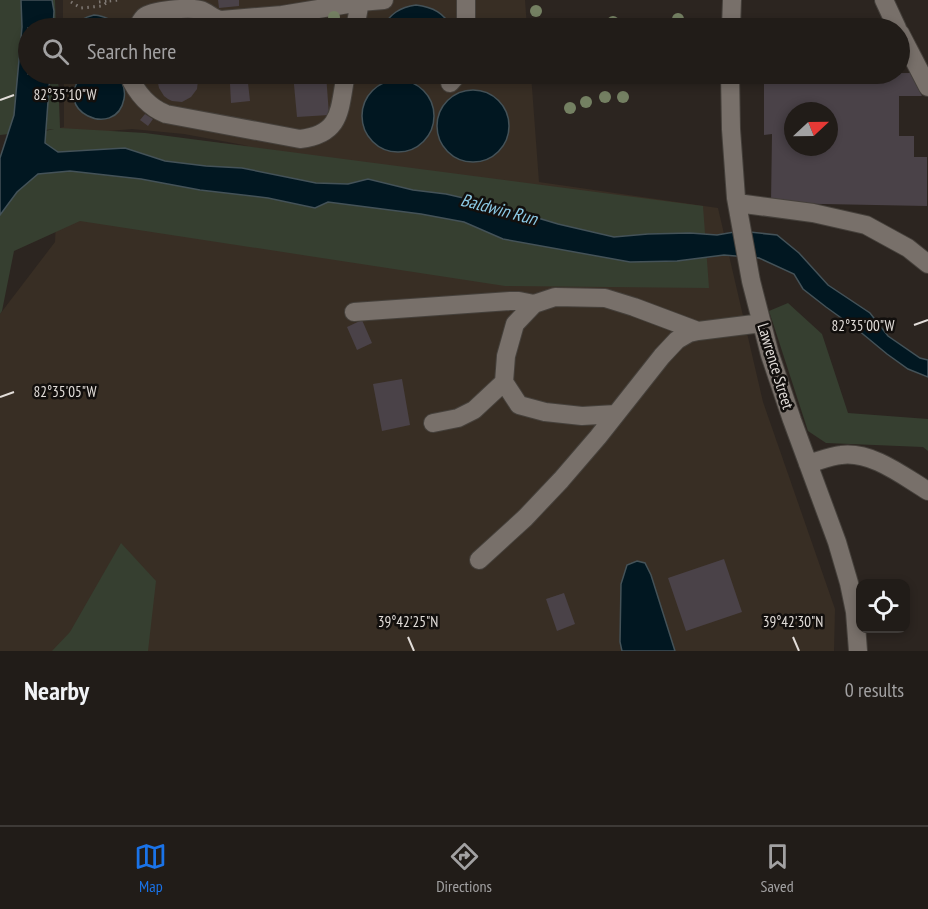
<!DOCTYPE html>
<html lang="en">
<head>
<meta charset="utf-8">
<style>
  :root { --surface:#211c18; --page:#292521; --text:#f1f3f6; --muted:#a2a1a2; --line:#3e3a37; --accent:#1a73e8 }
  body { margin:0; font-family:"PT Sans Narrow",sans-serif; background:var(--page); color:var(--text) }
  .controls { position:absolute; right:18px; bottom:18px; display:grid; overflow:hidden; border-radius:12px; box-shadow:0 3px 9px #0003 }
  .controls button { width:54px; height:54px; display:grid; place-items:center; padding:0; border:0; border-bottom:2px solid var(--line); background:var(--surface); color:var(--text); font:30px sans-serif }
  .compass { position:absolute; left:784px; top:102px; width:54px; height:54px; border-radius:50%; background:var(--surface); box-shadow:0 3px 9px #0003; rotate:68deg }
  .list { margin:0; padding:0; list-style:none }
  h2 { display:flex; justify-content:space-between; align-items:center; height:78px; margin:0; padding:0 24px; font-size:26px }
  h2 small { font-size:20px; font-weight:400; color:var(--muted) }
  .icon { flex:none; width:33px; height:33px; fill:none; stroke:currentColor; stroke-width:2; stroke-linecap:round; stroke-linejoin:round }
  .map { position:relative; flex:none; width:928px; height:651px; overflow:hidden }
  .search { position:absolute; background:var(--surface); box-shadow:0 3px 9px #0003; left:18px; right:18px; top:18px; height:66px; display:flex; align-items:center; gap:15px; box-sizing:border-box; padding:0 21px; border-radius:33px; color:var(--muted); font-size:22px }
  .sheet { height:174px; background:var(--surface) }
  nav { display:flex; justify-content:space-around; align-items:center; box-sizing:border-box; height:84px; border-top:2px solid var(--line); background:var(--surface); font-size:16px; color:var(--muted) }
  nav a { display:grid; justify-items:center; gap:3px }
  nav .on { color:var(--accent) }
  .map>svg:first-child { display:block }
  .built { fill:#382e24; fill-rule:evenodd }
  .green { fill:#363f30 }
  .water { fill:#011721; stroke:#445258; stroke-width:1.5 }
  .building { fill:#4a4248; fill-rule:evenodd }
  .lines { fill:none; stroke-linecap:round; stroke-linejoin:round }
  .minor-casing { stroke:#45403b; stroke-width:20 }
  .path { stroke:#807a75; stroke-width:3; stroke-dasharray:1.5 4.5; stroke-linecap:butt }
  .minor { stroke:#78706a; stroke-width:18 }
  .tree { fill:#748062 }
  .ticks { fill:none; stroke:#e2ddd9; stroke-width:2 }
  .labels { text-anchor:middle; dominant-baseline:central; stroke-width:5; stroke-linejoin:round; paint-order:stroke }
  .street-label { font-size:16px; fill:#e2ddd9; stroke:#120f0d }
  .water-label { font-size:18px; font-style:italic; fill:#8cc9e5; stroke:#120f0d }
  .ticks-label { font-size:15px; text-anchor:middle; fill:#e2ddd9; stroke:#120f0d; stroke-width:5; stroke-linejoin:round; paint-order:stroke }
</style>
</head>
<body>
<div class="map">
<svg width="928" height="651" viewBox="0 0 928 651">
  <rect width="100%" height="100%" fill="#2c2520"/>
  <path class="built" d="M63,0H525L527,28H63Z
    M64,74H531L539,182L718,208L763,402L835,609L834,651H0V314L55,242L60,128L64,127ZM132,129L184,134L249,146L109,131Z"/>
  <path class="green" d="M0,0H55L56,28H28V74H58L60,128L145,133L703,206L709,288L505,286L80,221L14,251L2,311L0,314V171L45,131L54,129L0,135Z
    M788,303L822,334L848,413L928,419V451L923,447L826,443L808,431L769,311Z
    M121,543L156,581L148,651H52L70,632Z"/>
  <path class="water" d="M21,0H52L54,11L53,28H28V74H50L45,143L58,152L125,148L165,161L206,166L242,168L316,183L348,184L368,179L413,190L446,194L494,205L558,224L614,237L648,234L690,233L717,235L740,231L777,235L799,253L828,285L870,313L888,336L920,358L928,360V377L908,369L887,354L858,330L826,307L803,289L794,274L759,258L724,255L677,261L630,262L503,239L464,222L421,214L328,202L315,208L268,198L200,190L141,179L70,171L38,174L17,192L0,215V158L14,115L22,27Z
    M416,5C433,7 444,13 452,28H382C390,14 400,7 416,5Z
    M94,15C105,16 113,19 118,28H73C78,20 85,17 94,15Z
    M84,74H115C122,80 126,88 124,99C116,141 48,110 84,74Z
    M362 116a36 36 0 1 1 72 0a36 36 0 1 1-72 0Z
    M437 126a36 36 0 1 1 72 0a36 36 0 1 1-72 0Z
    M637,561L645,563L651,575L675,651H622L620,642L621,584L627,565Z"/>
  <path class="building" d="M218,0H239V6L219,8Z
    M198,19L199,28H167L166,22Z
    M910,73L922,96H899V136H914V157H927V206L771,203L772,134L764,135V74ZM793,111H829V147H793Z
    M159,74H196L198,80L197,89L191,97L182,102L172,101L168,99L164,96L159,88L158,83Z
    M293,74H326L329,115L297,117Z
    M248,83L250,101L231,103L230,84Z
    M145,114L153,119L148,126L140,120Z
    M362,320L372,343L357,350L347,327Z
    M402,379L410,425L382,431L373,384Z
    M724,559L742,612L686,631L668,578Z
    M564,593L575,624L557,631L546,599Z"/>
  <g class="lines">
    <defs>
      <path id="minor" d="M884,0L897,28
        M137,28C139,24 141,20 144,17C153,10 189,7 200,10C208,12 213,19 221,20L282,15L360,2L384,0
        M355,28L360,2
        M466,28V0
        M731,28L732,0
        M900,33L928,87
        M128,74C136,92 148,107 166,114L300,139C343,134 339,108 346,74
        M730,74L731,129L736,198L751,281L770,355L792,420L837,542L849,583L855,612L858,651
        M450,83L458,74
        M737,203L813,213L866,225L908,248L928,264
        M354,312L510,301H519L534,304
        M616,414L582,416L545,412L519,405L504,382L506,356L515,324L534,304L555,297L605,298L634,307L698,331
        M433,423L458,418L474,410L504,382
        M808,464C819,461 830,456 841,455C872,451 903,476 928,491
        M479,560L525,518L561,480L598,437L662,356L677,340L689,333L698,331L762,323"/>
    </defs>
    <use href="#minor" class="minor-casing"/>
    <path class="path" d="M71,2L81,8L102,6L109,1L119,0
      M99,2L107,1"/>
    <use href="#minor" class="minor"/>
  </g>
  <g class="tree">
    <circle cx="536" cy="11" r="6"/>
    <circle cx="334" cy="17" r="6"/>
    <circle cx="678" cy="19" r="6"/>
    <circle cx="613" cy="22" r="6"/>
    <circle cx="605" cy="97" r="6"/>
    <circle cx="623" cy="97" r="6"/>
    <circle cx="586" cy="102" r="6"/>
    <circle cx="570" cy="108" r="6"/>
  </g>
  <path class="ticks" d="M0,100L14,95M914,325L928,320M0,397L14,392M408,637L414,651M793,637L799,651"/>
  <g class="labels">
    <g class="street-label">
      <text transform="translate(776 366) rotate(73)">Lawrence Street</text>
    </g>
    <g class="water-label">
      <text transform="translate(499 209) rotate(15)">Baldwin Run</text>
    </g>
  </g>
  <g class="ticks-label">
    <text x="65" y="100">82°35'10"W</text>
    <text x="863" y="331">82°35'00"W</text>
    <text x="65" y="397">82°35'05"W</text>
    <text x="408" y="627">39°42'25"N</text>
    <text x="793" y="627">39°42'30"N</text>
  </g>
</svg>
<div class="controls">
<button><svg class="icon" aria-label="locate" viewBox="0 0 24 24"><circle cx="12" cy="12" r="6"/><path d="M12 2v4M12 18v4M2 12h4M18 12h4"/></svg></button>
</div>
<svg class="compass" viewBox="-18 -18 36 36"><path d="M0-13l5 13h-10z" fill="#e53935"/><path d="M0 13l5-13h-10z" fill="#a2a1a2"/></svg>
<div class="search"><svg class="icon" aria-label="search" viewBox="0 0 24 24"><circle cx="10" cy="10" r="6"/><path d="M15 15l6 6"/></svg>Search here</div>
</div>
<section class="sheet">
<h2>Nearby<small>0 results</small></h2>
<ul class="list">
</ul>
</section>
<nav>
<a class="on"><svg class="icon" aria-label="map" viewBox="0 0 24 24"><path d="M3 6l6-2 6 2 6-2v14l-6 2-6-2-6 2zM9 4v14M15 6v14"/></svg>Map</a>
<a><svg class="icon" aria-label="directions" viewBox="0 0 24 24"><path d="M12 3l9 9-9 9-9-9zM9 14v-3h6M13 9l2 2-2 2"/></svg>Directions</a>
<a><svg class="icon" aria-label="saved" viewBox="0 0 24 24"><path d="M7 4h10v16l-5-4-5 4z"/></svg>Saved</a>
</nav>
</body>
</html>
